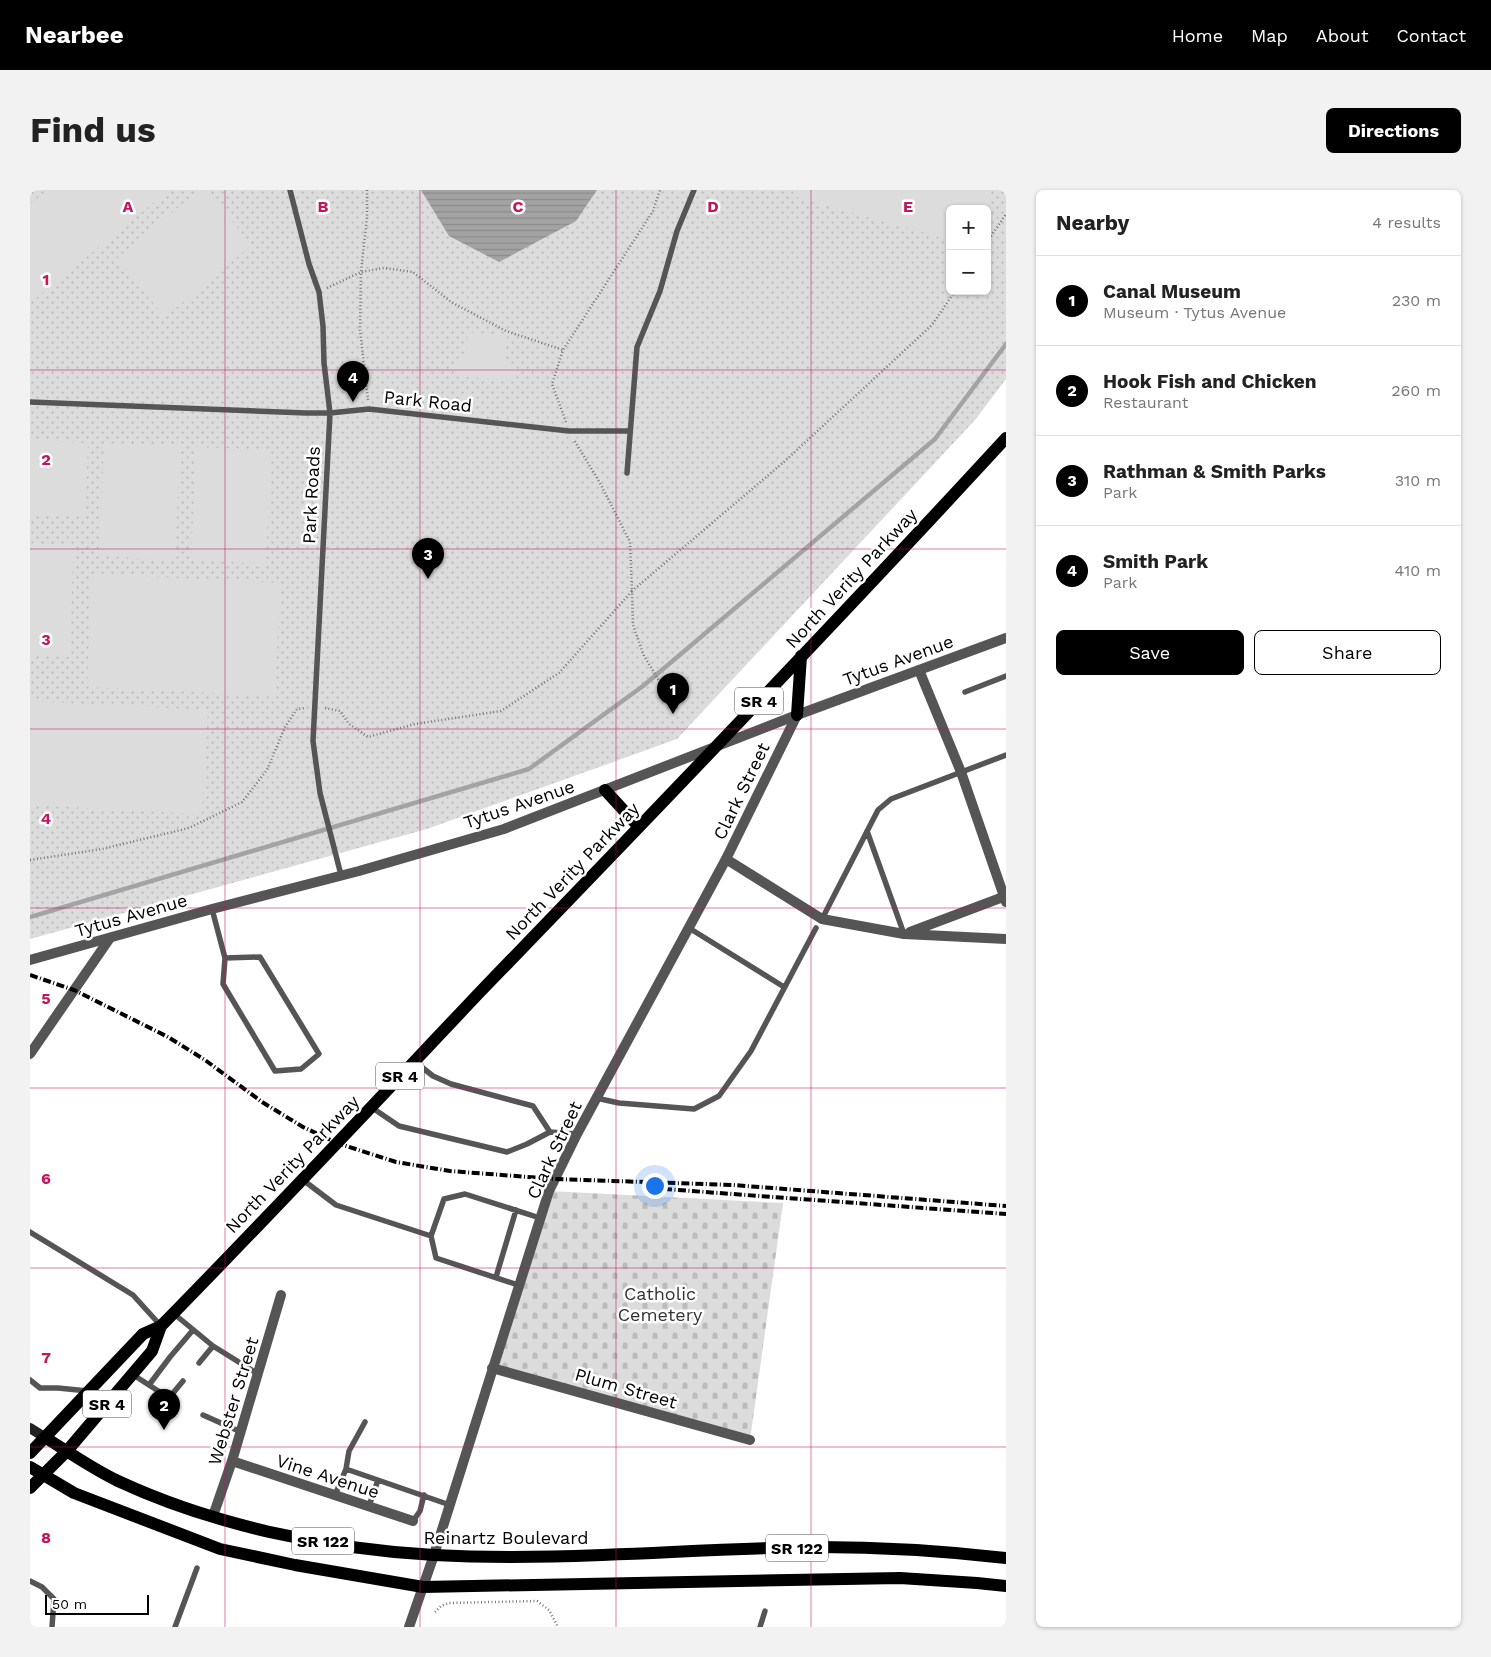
<!DOCTYPE html>
<html lang="en">
<head>
<meta charset="utf-8">
<style>
  :root { --surface:#fff; --page:#f2f2f2; --text:#222; --muted:#767676; --line:#e0e0e0; --accent:#000 }
  body { margin:0; font-family:"Work Sans",sans-serif; background:var(--page); color:var(--text) }
  .controls { position:absolute; right:15px; top:15px; display:grid; overflow:hidden; border-radius:8px; box-shadow:0 1px 4px #0004 }
  .controls button { width:45px; height:45px; display:grid; place-items:center; padding:0; border:0; border-bottom:1px solid var(--line); background:var(--surface); color:var(--text); font:25px sans-serif }
  .scale { position:absolute; left:15px; bottom:12px; width:104px; box-sizing:border-box; padding-left:5px; border:2px solid #000; border-top:0; font-size:14px; line-height:18px; white-space:nowrap; color:#000; -webkit-text-stroke:4px #fff; paint-order:stroke }
  .you { position:absolute; left:624px; top:995px; width:18px; height:18px; margin:-12px; border:4px solid #fff; border-radius:50%; background:#1a73e8; box-shadow:0 0 0 8px #1a73e833 }
  .badge { display:grid; place-items:center; width:32px; height:32px; border-radius:50%; background:var(--accent); color:#fff; font-size:16px; font-weight:700 }
  .pin { position:absolute; translate:-50% -41px; filter:drop-shadow(0 1px 2px #0008) }
  .pin::after { content:''; position:absolute; top:26px; width:18px; height:15px; background:inherit; clip-path:polygon(0 0,100% 0,50% 100%) }
  .list { margin:0; padding:0; list-style:none }
  h2 { display:flex; justify-content:space-between; align-items:center; height:65px; margin:0; padding:0 20px; font-size:21px }
  h2 small { font-size:16px; font-weight:400; color:var(--muted) }
  .list li { display:grid; grid-template-columns:32px 1fr auto; gap:15px; align-items:center; box-sizing:border-box; height:90px; padding:0 20px; border-top:1px solid var(--line) }
  .list b { display:block; font-size:19px; white-space:nowrap }
  .list p { margin:0; font-size:16px; white-space:nowrap; color:var(--muted) }
  .list em { font-size:16px; font-style:normal; color:var(--muted) }
  .actions { display:flex; gap:10px; padding:15px 20px }
  .actions a { flex:1; padding:11px 0; border:1px solid var(--accent); border-radius:8px; text-align:center; font-size:18px; color:var(--accent) }
  .actions .main { background:var(--accent); color:#fff }
  .map { position:relative; flex:none; width:976px; height:1437px; overflow:hidden; border-radius:8px }
  header { display:flex; align-items:center; gap:30px; box-sizing:border-box; height:70px; padding:0 25px; background:var(--accent); color:#fff }
  header strong { font-size:24px }
  nav { display:flex; gap:28px; margin-inline-start:auto; font-size:18px }
  .intro { display:flex; align-items:center; justify-content:space-between; box-sizing:border-box; height:120px; padding:0 30px }
  h1 { margin:0; font-size:35px }
  .button { padding:12px 22px; border-radius:8px; background:var(--accent); color:#fff; font-size:18px; font-weight:700 }
  main { display:flex; gap:30px; padding:0 30px }
  aside { flex:1; background:var(--surface); border-radius:8px; box-shadow:0 1px 4px #0004 }
  .map>svg:first-child { display:block }
  .grass { fill:url(#grass-dots); fill-rule:evenodd }
  .cemetery { fill:url(#cemetery-stones) }
  .garden { fill:#dcdcdc }
  .water { fill:url(#water-rules) }
  .lines { fill:none; stroke-linecap:round; stroke-linejoin:round }
  .stream { stroke:#a3a3a3; stroke-width:4.5 }
  .path { stroke:#777; stroke-width:2.5; stroke-dasharray:1 2.5; stroke-linecap:butt }
  .service { stroke:#555; stroke-width:5.5 }
  .minor { stroke:#555; stroke-width:10 }
  .tertiary { stroke:#555; stroke-width:10 }
  .secondary { stroke:#222; stroke-width:10 }
  .primary { stroke:#000; stroke-width:12 }
  .rail { stroke:#000; stroke-width:4; stroke-dasharray:8 2.5 1 2.5; stroke-linecap:butt }
  .grid { fill:none; stroke:#c2185b; stroke-width:1; stroke-opacity:0.55 }
  .labels { text-anchor:middle; dominant-baseline:central; stroke-width:5; stroke-linejoin:round; paint-order:stroke }
  .shield { fill:#fff; stroke:#4c4c4c; stroke-width:1 }
  .shield-label { font-size:16px; font-weight:bold; fill:#000 }
  .street-label { font-size:18px; fill:#000; stroke:#fff }
  .park-label { font-size:18px; fill:#333; stroke:#fff }
  .grid-label { font-size:16px; text-anchor:middle; font-weight:bold; fill:#c2185b; stroke:#fff; stroke-width:5; stroke-linejoin:round; paint-order:stroke }
</style>
</head>
<body>
<header>
<strong>Nearbee</strong>
<nav><a>Home</a><a>Map</a><a>About</a><a>Contact</a></nav>
</header>
<div class="intro"><h1>Find us</h1><a class="button">Directions</a></div>
<main>
<div class="map">
<svg width="976" height="1437" viewBox="0 0 976 1437">
  <defs>
    <pattern id="grass-dots" width="8" height="8" patternUnits="userSpaceOnUse" patternTransform="scale(1.25)"><rect width="8" height="8" fill="#dcdcdc"/><path d="M2 2h.1M6 6h.1" fill="none" stroke="#bbb" stroke-width="1.8" stroke-linecap="round"/></pattern>
    <pattern id="cemetery-stones" width="16" height="16" patternUnits="userSpaceOnUse" patternTransform="scale(1.25)"><rect width="16" height="16" fill="#dcdcdc"/><path d="M2 7V4a2 2 0 0 1 4 0v3zM10 15v-3a2 2 0 0 1 4 0v3z" fill="#bbb"/></pattern>
    <pattern id="water-rules" width="6" height="5" patternUnits="userSpaceOnUse" patternTransform="scale(1.25)"><rect width="6" height="5" fill="#a3a3a3"/><path d="M0 2.5h6" fill="none" stroke="#8b8b8b"/></pattern>
  </defs>
  <rect width="100%" height="100%" fill="#fff"/>
  <path class="grass" d="M0,0H976V189L945,230L647,549L397,639L0,749ZM920,19H957V101H920Z"/>
  <path class="cemetery" d="M519,1001L753,1013L720,1250L462,1178Z"/>
  <path class="garden" d="M17,0H139L0,113V14Z
    M169,0H176L222,55L135,127L86,69Z
    M764,0H961L956,19H920V50L762,6Z
    M438,142L476,145L474,173L486,174L485,191L424,186L426,169H436Z
    M0,250L58,253L55,327L0,324Z
    M74,253L150,256L145,370L69,366Z
    M166,257L241,260L236,374L161,370Z
    M0,353L44,355L39,467L0,466Z
    M62,384L250,393L245,506L57,497Z
    M0,511L178,520L172,624L0,615Z"/>
  <path class="water" d="M391,0H567L546,31L469,72L419,46Z"/>
  <g class="lines">
    <path class="stream" d="M0,727L499,579L613,496L905,249L976,154"/>
    <path class="path" d="M337,0V27L331,82L330,140L338,210
      M957,52L976,24
      M297,98L331,82L354,78L383,82L421,112L476,141L533,160
      M536,232L522,194L533,160L623,21L630,0
      M654,496L631,494L614,466L603,435L602,401L755,271L902,135L925,101
      M295,518L310,521L319,534L338,547L385,534L471,521L529,483L602,401L600,352L570,293L544,250
      M0,670L72,659L159,638L212,612L237,580L255,537L267,519L276,518
      M405,1422L411,1416L419,1413L507,1411L519,1420L528,1437"/>
    <path class="service" d="M260,0L279,74L289,102L293,136L294,173L300,223L283,551L290,603L311,685
      M0,212L276,223H300L339,219L539,241H600
      M597,283L607,157L630,101L647,41L664,0
      M935,502L976,486
      M837,641L874,744
      M182,719L195,768L193,794L245,881L271,879L289,864L230,767L195,768
      M792,729L848,620L861,609L976,565
      M659,738L754,797
      M384,871L403,886L421,894L503,916L520,942
      M566,908L589,913L664,919L689,906L721,861L786,738
      M341,917L369,936L477,962L497,954L520,942L547,944
      M273,990L306,1015L401,1046L406,1068L488,1095
      M0,1042L103,1105L131,1136
      M401,1046L414,1009L435,1004L510,1028
      M466,1087L486,1020
      M143,1123L183,1156L169,1173
      M183,1156L228,1184
      M102,1184L139,1208L153,1191
      M0,1190L10,1198H28L58,1201
      M119,1195L140,1167L163,1140
      M173,1225L211,1242
      M335,1232L319,1261L316,1279L420,1315
      M305,1305L316,1279
      M339,1316L348,1290
      M383,1331L390,1321L394,1305
      M0,1391L12,1397L24,1409L22,1437
      M145,1437L167,1378
      M730,1437L735,1421"/>
    <path class="minor" d="M889,480L931,582L976,712
      M696,669L792,729L874,744L976,749
      M880,742L976,706
      M0,864L80,748
      M462,1178L720,1250
      M202,1271L383,1331
      M183,1326L202,1271L251,1105
      M379,1437L404,1365L519,1001L547,944L696,669L767,525"/>
    <path class="tertiary" d="M0,770L182,719L329,681L474,639L767,525L976,448"/>
    <path class="secondary" d="M0,1238L16,1248"/>
    <path class="primary" d="M767,525L771,466
      M575,600L609,637
      M16,1248C40,1263 63,1279 88,1291C185,1336 298,1359 404,1365C532,1372 661,1358 789,1357C852,1357 914,1361 976,1368
      M0,1263L113,1144L131,1136C239,1026 344,914 450,802C627,619 804,435 976,248
      M0,1277L44,1303L190,1359L265,1375L393,1397L870,1388L947,1393L976,1396
      M0,1298L37,1261L122,1161L131,1136"/>
    <path class="rail" d="M0,785L44,800L138,847L175,870L232,912L273,937L307,953L366,972L420,981L525,989L703,995L976,1016
      M634,999L976,1024"/>
  </g>
  <path class="grid" d="M195,0V1437M390,0V1437M586,0V1437M781,0V1437M0,180H976M0,359H976M0,539H976M0,718H976M0,898H976M0,1078H976M0,1257H976"/>
  <g class="labels">
    <g class="shield">
      <rect x="705" y="497.5" width="48" height="27" rx="4"/>
      <rect x="346" y="872.5" width="48" height="27" rx="4"/>
      <rect x="53" y="1200.5" width="48" height="27" rx="4"/>
      <rect x="262" y="1337.5" width="62" height="27" rx="4"/>
      <rect x="736" y="1344.5" width="62" height="27" rx="4"/>
    </g>
    <g class="shield-label">
      <text x="729" y="511">SR 4</text>
      <text x="370" y="886">SR 4</text>
      <text x="77" y="1214">SR 4</text>
      <text x="293" y="1351">SR 122</text>
      <text x="767" y="1358">SR 122</text>
    </g>
    <g class="street-label">
      <text transform="translate(398 211) rotate(6)">Park Road</text>
      <text transform="translate(281 305) rotate(-87)">Park Roads</text>
      <text transform="translate(821 388) rotate(-47)">North Verity Parkway</text>
      <text transform="translate(868 470) rotate(-20)">Tytus Avenue</text>
      <text transform="translate(711 601) rotate(-64)">Clark Street</text>
      <text transform="translate(489 614) rotate(-19)">Tytus Avenue</text>
      <text transform="translate(542 681) rotate(-46)">North Verity Parkway</text>
      <text transform="translate(101 725) rotate(-16)">Tytus Avenue</text>
      <text transform="translate(524 960) rotate(-65)">Clark Street</text>
      <text transform="translate(262 974) rotate(-46)">North Verity Parkway</text>
      <text transform="translate(596 1198) rotate(16)">Plum Street</text>
      <text transform="translate(203 1211) rotate(-73)">Webster Street</text>
      <text transform="translate(298 1286) rotate(18)">Vine Avenue</text>
      <text x="476" y="1347">Reinartz Boulevard</text>
    </g>
    <g class="park-label">
      <text x="630" y="1103">Catholic<tspan x="630" dy="21">Cemetery</tspan></text>
    </g>
  </g>
  <g class="grid-label">
    <text x="98" y="22">A</text>
    <text x="293" y="22">B</text>
    <text x="488" y="22">C</text>
    <text x="683" y="22">D</text>
    <text x="878" y="22">E</text>
    <text x="16" y="95">1</text>
    <text x="16" y="275">2</text>
    <text x="16" y="455">3</text>
    <text x="16" y="634">4</text>
    <text x="16" y="814">5</text>
    <text x="16" y="994">6</text>
    <text x="16" y="1173">7</text>
    <text x="16" y="1353">8</text>
  </g>
</svg>
<div class="controls">
<button>+</button>
<button>−</button>
</div>
<div class="scale">50 m</div>
<div class="you"></div>
<div class="pin badge" style="left:643px;top:524px">1</div>
<div class="pin badge" style="left:134px;top:1240px">2</div>
<div class="pin badge" style="left:398px;top:389px">3</div>
<div class="pin badge" style="left:323px;top:212px">4</div>
</div>
<aside>
<h2>Nearby<small>4 results</small></h2>
<ul class="list">
<li><span class="badge">1</span><div><b>Canal Museum</b><p>Museum · Tytus Avenue</p></div><em>230 m</em></li>
<li><span class="badge">2</span><div><b>Hook Fish and Chicken</b><p>Restaurant</p></div><em>260 m</em></li>
<li><span class="badge">3</span><div><b>Rathman &amp; Smith Parks</b><p>Park</p></div><em>310 m</em></li>
<li><span class="badge">4</span><div><b>Smith Park</b><p>Park</p></div><em>410 m</em></li>
</ul>
<div class="actions"><a class="main">Save</a><a>Share</a></div>
</aside>
</main>
</body>
</html>
